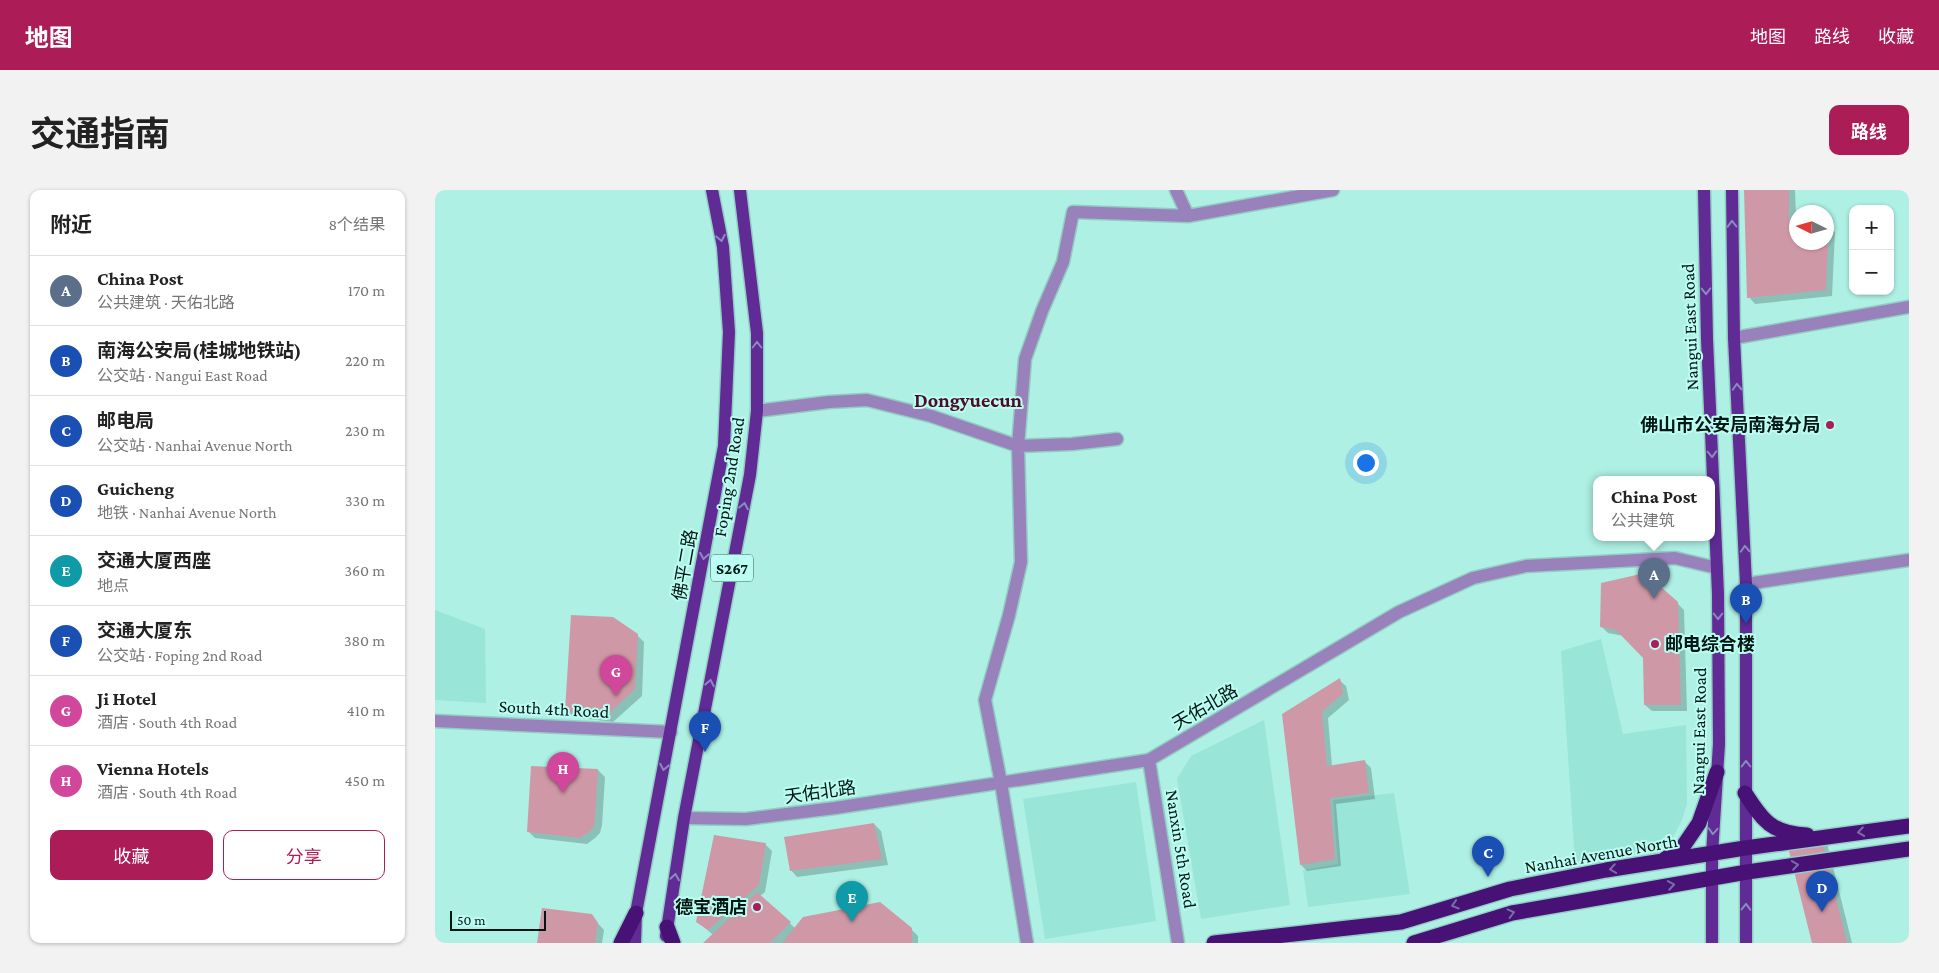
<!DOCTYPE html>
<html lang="zh">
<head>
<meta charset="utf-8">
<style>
  :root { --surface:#fff; --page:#f2f2f2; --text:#222; --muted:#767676; --line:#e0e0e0; --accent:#ac1d58 }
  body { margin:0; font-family:"Crimson Pro","Noto Sans SC",serif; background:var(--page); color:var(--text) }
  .controls { position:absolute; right:15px; top:15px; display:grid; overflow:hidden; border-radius:10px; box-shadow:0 1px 4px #0004 }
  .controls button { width:45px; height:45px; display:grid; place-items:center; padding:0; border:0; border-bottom:1px solid var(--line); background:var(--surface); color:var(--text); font:25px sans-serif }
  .compass { position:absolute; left:1354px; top:15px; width:45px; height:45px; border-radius:50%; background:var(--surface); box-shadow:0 1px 4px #0004; rotate:275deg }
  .scale { position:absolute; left:15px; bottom:12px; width:96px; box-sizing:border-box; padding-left:5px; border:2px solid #001714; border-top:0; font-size:14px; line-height:18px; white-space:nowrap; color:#001714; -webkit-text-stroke:4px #bbfdf2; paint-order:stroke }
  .you { position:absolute; left:930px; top:272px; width:18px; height:18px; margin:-12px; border:4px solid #fff; border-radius:50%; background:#1a73e8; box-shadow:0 0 0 8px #1a73e833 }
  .badge { display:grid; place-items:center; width:32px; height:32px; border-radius:50%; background:var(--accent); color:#fff; font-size:16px; font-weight:700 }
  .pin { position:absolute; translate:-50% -41px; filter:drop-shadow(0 1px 2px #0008) }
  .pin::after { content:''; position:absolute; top:26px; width:18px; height:15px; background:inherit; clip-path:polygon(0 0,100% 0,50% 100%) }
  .popup { position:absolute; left:1158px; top:286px; width:122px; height:65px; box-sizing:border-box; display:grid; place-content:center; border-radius:10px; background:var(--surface); filter:drop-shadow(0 1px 4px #0005); font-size:16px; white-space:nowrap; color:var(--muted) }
  .popup b { font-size:19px; color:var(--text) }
  .popup::after { content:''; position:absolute; left:50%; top:100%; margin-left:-10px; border:10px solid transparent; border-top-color:var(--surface) }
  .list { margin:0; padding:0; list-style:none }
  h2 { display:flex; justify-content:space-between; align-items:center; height:65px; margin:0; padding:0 20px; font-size:21px }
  h2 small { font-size:16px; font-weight:400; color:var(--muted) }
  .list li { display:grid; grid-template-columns:32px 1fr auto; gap:15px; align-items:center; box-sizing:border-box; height:70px; padding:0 20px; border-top:1px solid var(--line) }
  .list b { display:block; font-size:19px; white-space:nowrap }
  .list p { margin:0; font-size:16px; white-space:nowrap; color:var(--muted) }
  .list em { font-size:16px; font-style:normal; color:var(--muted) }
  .actions { display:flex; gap:10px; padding:15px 20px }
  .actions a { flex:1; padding:11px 0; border:1px solid var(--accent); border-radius:10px; text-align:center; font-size:18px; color:var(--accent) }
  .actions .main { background:var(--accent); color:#fff }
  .map { position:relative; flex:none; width:1474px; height:753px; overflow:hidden; border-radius:10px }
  header { display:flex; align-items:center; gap:30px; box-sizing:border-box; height:70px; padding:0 25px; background:var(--accent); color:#fff }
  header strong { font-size:24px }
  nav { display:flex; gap:28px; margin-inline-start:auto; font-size:18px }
  .intro { display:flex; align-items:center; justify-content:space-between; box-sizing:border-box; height:120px; padding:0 30px }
  h1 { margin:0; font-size:35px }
  .button { padding:12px 22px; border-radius:10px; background:var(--accent); color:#fff; font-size:18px; font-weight:700 }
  main { display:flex; gap:30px; padding:0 30px }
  aside { flex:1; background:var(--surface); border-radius:10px; box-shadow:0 1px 4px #0004 }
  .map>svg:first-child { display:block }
  .built { fill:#99e5d8 }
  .shadow { fill:#0003 }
  .building { fill:#cf98a6 }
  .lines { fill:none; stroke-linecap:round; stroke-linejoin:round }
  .minor-casing { stroke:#92cdc3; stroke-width:15 }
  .major-casing { stroke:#92cdc3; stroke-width:15 }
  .highway-casing { stroke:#92cdc3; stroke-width:18 }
  .minor { stroke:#9982bb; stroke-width:12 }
  .major { stroke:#602b95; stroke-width:12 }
  .highway { stroke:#471175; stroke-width:15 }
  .oneway { stroke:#898abf }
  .oneway2 { stroke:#756fa7 }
  .poi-dot { fill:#ac1d58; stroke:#bbfdf2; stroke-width:2 }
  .labels { text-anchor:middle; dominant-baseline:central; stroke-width:4; stroke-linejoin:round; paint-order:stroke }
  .shield { fill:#bbfdf2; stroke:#385c57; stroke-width:1 }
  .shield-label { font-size:16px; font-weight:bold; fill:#001714 }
  .street-label { font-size:18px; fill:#001714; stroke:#bbfdf2 }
  .poi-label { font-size:18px; font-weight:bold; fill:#001714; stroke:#bbfdf2; text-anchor:end }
  .quarter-label { font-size:20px; font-weight:bold; fill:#4f0b26; stroke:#bbfdf2 }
</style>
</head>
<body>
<header>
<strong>地图</strong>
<nav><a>地图</a><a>路线</a><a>收藏</a></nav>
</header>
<div class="intro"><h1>交通指南</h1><a class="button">路线</a></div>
<main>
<aside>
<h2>附近<small>8个结果</small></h2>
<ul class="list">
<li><span class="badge" style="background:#5c6f8a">A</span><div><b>China Post</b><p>公共建筑 · 天佑北路</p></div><em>170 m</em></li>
<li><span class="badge" style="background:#1a4fb4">B</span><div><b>南海公安局(桂城地铁站)</b><p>公交站 · Nangui East Road</p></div><em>220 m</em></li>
<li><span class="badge" style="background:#1a4fb4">C</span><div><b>邮电局</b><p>公交站 · Nanhai Avenue North</p></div><em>230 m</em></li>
<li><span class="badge" style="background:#1a4fb4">D</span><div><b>Guicheng</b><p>地铁 · Nanhai Avenue North</p></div><em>330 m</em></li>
<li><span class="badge" style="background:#0f9aa8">E</span><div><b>交通大厦西座</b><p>地点</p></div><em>360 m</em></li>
<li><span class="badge" style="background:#1a4fb4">F</span><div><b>交通大厦东</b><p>公交站 · Foping 2nd Road</p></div><em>380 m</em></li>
<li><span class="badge" style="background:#d1479c">G</span><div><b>Ji Hotel</b><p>酒店 · South 4th Road</p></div><em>410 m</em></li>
<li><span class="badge" style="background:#d1479c">H</span><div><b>Vienna Hotels</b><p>酒店 · South 4th Road</p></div><em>450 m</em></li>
</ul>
<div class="actions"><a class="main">收藏</a><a>分享</a></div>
</aside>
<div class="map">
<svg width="1474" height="753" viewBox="0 0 1474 753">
  <rect width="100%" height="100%" fill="#aef0e4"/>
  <path class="built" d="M0,420L50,439L51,513L0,510Z
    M1166,449L1188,544L1251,535L1252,614L1246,632L1238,647L1225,659L1140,672L1126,461Z
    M829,530L855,715L766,729L742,589L756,566Z
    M701,592L721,731L610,749L588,609Z
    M959,603L975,704L873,717L868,680L903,674L898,610Z"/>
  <path class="shadow" d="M1310,0H1360L1362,52H1392V35L1400,42L1397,106L1320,114L1314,107Z
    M1242,413L1249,420L1252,521H1217L1210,515V467L1189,446L1173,443L1166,436Z
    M202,445L209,452L207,506L178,532L138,527L131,521Z
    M904,490L911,496L914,510L893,528L897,576L929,571L936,578L940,609L901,614L906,676L872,681L866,675L848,525Z
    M97,577L163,580L170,587L167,635L165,643L160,648L152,654L100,648L93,641Z
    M439,634L446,641L453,675L362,687L356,680Z
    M1391,649L1417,753H1378L1353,650Z
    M330,654L337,661L330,702L325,706L360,738L476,739L483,746V753H270L278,745L262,731Z
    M156,726L169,740L167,753H104Z"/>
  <path class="building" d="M1309,0H1354V31L1362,32V52H1392V34H1394L1391,100L1312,108Z
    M1210,383L1243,412L1246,515H1209L1208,468L1181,440L1165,437L1166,393Z
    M136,425L178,427L203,444L200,499L171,526L130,521Z
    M905,488L908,503L887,522L892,576L930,570L934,603L895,608L900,669L865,675L847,524Z
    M96,576L163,579L160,628L159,637L154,642L145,648L92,642Z
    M439,633L447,669L355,681L349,647Z
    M1385,641L1412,753H1377L1351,649Z
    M279,645L331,653L324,695L273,740L261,732Z
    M322,702L356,732L335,753H268Z
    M445,712L477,738V753H347L368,727Z
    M107,718L157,724L163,733L160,753H102Z"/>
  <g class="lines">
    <defs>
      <path id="minor" d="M741,0L753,26
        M1299,148L1474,117
        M322,221L394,212L432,210L496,226L583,256L637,254L682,249
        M1311,394L1474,370
        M0,531L236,542
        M714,570L743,753
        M249,628L311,629L400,618L714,570L964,422L1038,388L1091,376L1240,368L1282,378
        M592,753L566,593L550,510L574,425L586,372L583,256L590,169L607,121L628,72L638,22L753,26L898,0"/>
      <path id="major" d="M1269,0L1272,149L1283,404L1284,554L1277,664V753
        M1297,0L1299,148L1311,394V753
        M231,746L249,628L315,285L322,221V143L305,0
        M200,753L201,723L289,256L294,142L288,57L277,0"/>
      <path id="highway" d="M1310,603C1327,630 1337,644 1372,645
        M1230,669L1247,658L1264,633L1282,582
        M232,737L238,753
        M186,753L201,723
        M779,753L966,732L1075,699L1171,680L1310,658L1474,636
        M979,753L1077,723L1312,682L1474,659"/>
    </defs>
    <use href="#minor" class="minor-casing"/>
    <use href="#major" class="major-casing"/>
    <use href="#highway" class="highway-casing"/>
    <use href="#minor" class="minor"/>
    <use href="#major" class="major"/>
    <use href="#highway" class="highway"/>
  </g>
  <defs><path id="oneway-chevron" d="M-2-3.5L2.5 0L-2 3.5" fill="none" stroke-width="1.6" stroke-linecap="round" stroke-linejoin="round" transform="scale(1.25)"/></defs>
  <g class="oneway">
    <use href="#oneway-chevron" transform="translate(1297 34) rotate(-91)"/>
    <use href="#oneway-chevron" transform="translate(286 48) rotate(79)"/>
    <use href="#oneway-chevron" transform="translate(1271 101) rotate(89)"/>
    <use href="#oneway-chevron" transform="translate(322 155) rotate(-90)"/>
    <use href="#oneway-chevron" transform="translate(1302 197) rotate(-93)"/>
    <use href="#oneway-chevron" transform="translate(1277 264) rotate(88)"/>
    <use href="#oneway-chevron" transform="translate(309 316) rotate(-79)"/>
    <use href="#oneway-chevron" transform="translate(1310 359) rotate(-93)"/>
    <use href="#oneway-chevron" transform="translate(269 366) rotate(100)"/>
    <use href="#oneway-chevron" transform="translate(1283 426) rotate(90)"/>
    <use href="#oneway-chevron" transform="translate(275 493) rotate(-79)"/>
    <use href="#oneway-chevron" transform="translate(1311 574) rotate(-90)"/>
    <use href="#oneway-chevron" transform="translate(229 577) rotate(101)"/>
    <use href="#oneway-chevron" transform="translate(1278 641) rotate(94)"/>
    <use href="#oneway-chevron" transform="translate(240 687) rotate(-81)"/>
    <use href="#oneway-chevron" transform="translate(1311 717) rotate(-89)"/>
  </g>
  <g class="oneway2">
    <use href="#oneway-chevron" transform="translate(1426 642) rotate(172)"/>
    <use href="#oneway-chevron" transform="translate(1360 675) rotate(-8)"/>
    <use href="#oneway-chevron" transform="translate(1178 679) rotate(171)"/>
    <use href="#oneway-chevron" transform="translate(1236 695) rotate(-10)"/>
    <use href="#oneway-chevron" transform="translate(1020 715) rotate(163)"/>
    <use href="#oneway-chevron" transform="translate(1076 723) rotate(-14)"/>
  </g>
  <g class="poi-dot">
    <circle cx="1395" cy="235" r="5"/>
    <circle cx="1220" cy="454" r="5"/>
    <circle cx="322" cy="717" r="5"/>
  </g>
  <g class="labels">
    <rect class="shield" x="276" y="364.5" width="42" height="27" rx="4"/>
    <g class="shield-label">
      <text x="297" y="378">S267</text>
    </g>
    <g class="street-label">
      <text transform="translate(1255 137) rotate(-92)">Nangui East Road</text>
      <text transform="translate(294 287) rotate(-81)">Foping 2nd Road</text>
      <text transform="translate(250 375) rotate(-80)">佛平二路</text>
      <text transform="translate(770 517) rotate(-30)">天佑北路</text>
      <text transform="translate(119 519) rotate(3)">South 4th Road</text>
      <text transform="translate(1264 541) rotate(-89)">Nangui East Road</text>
      <text transform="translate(385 602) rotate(-8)">天佑北路</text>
      <text transform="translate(746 659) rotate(81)">Nanxin 5th Road</text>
      <text transform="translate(1166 664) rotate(-10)">Nanhai Avenue North</text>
    </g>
    <g class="poi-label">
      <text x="1385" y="235">佛山市公安局南海分局</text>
      <text x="1230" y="454" text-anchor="start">邮电综合楼</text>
      <text x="312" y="717">德宝酒店</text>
    </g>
    <g class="quarter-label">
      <text x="533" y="210">Dongyuecun</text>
    </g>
  </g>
</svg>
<div class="controls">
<button>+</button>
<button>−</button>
</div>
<svg class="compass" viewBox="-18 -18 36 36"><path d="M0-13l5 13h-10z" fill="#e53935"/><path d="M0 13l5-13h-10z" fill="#767676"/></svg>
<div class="scale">50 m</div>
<div class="you"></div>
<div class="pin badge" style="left:1219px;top:409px;background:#5c6f8a">A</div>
<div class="popup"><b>China Post</b>公共建筑</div>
<div class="pin badge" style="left:1311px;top:434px;background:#1a4fb4">B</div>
<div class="pin badge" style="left:1053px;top:687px;background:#1a4fb4">C</div>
<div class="pin badge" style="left:1387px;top:722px;background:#1a4fb4">D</div>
<div class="pin badge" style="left:417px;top:732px;background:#0f9aa8">E</div>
<div class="pin badge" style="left:270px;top:562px;background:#1a4fb4">F</div>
<div class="pin badge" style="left:181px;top:506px;background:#d1479c">G</div>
<div class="pin badge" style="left:128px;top:603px;background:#d1479c">H</div>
</div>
</main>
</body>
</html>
